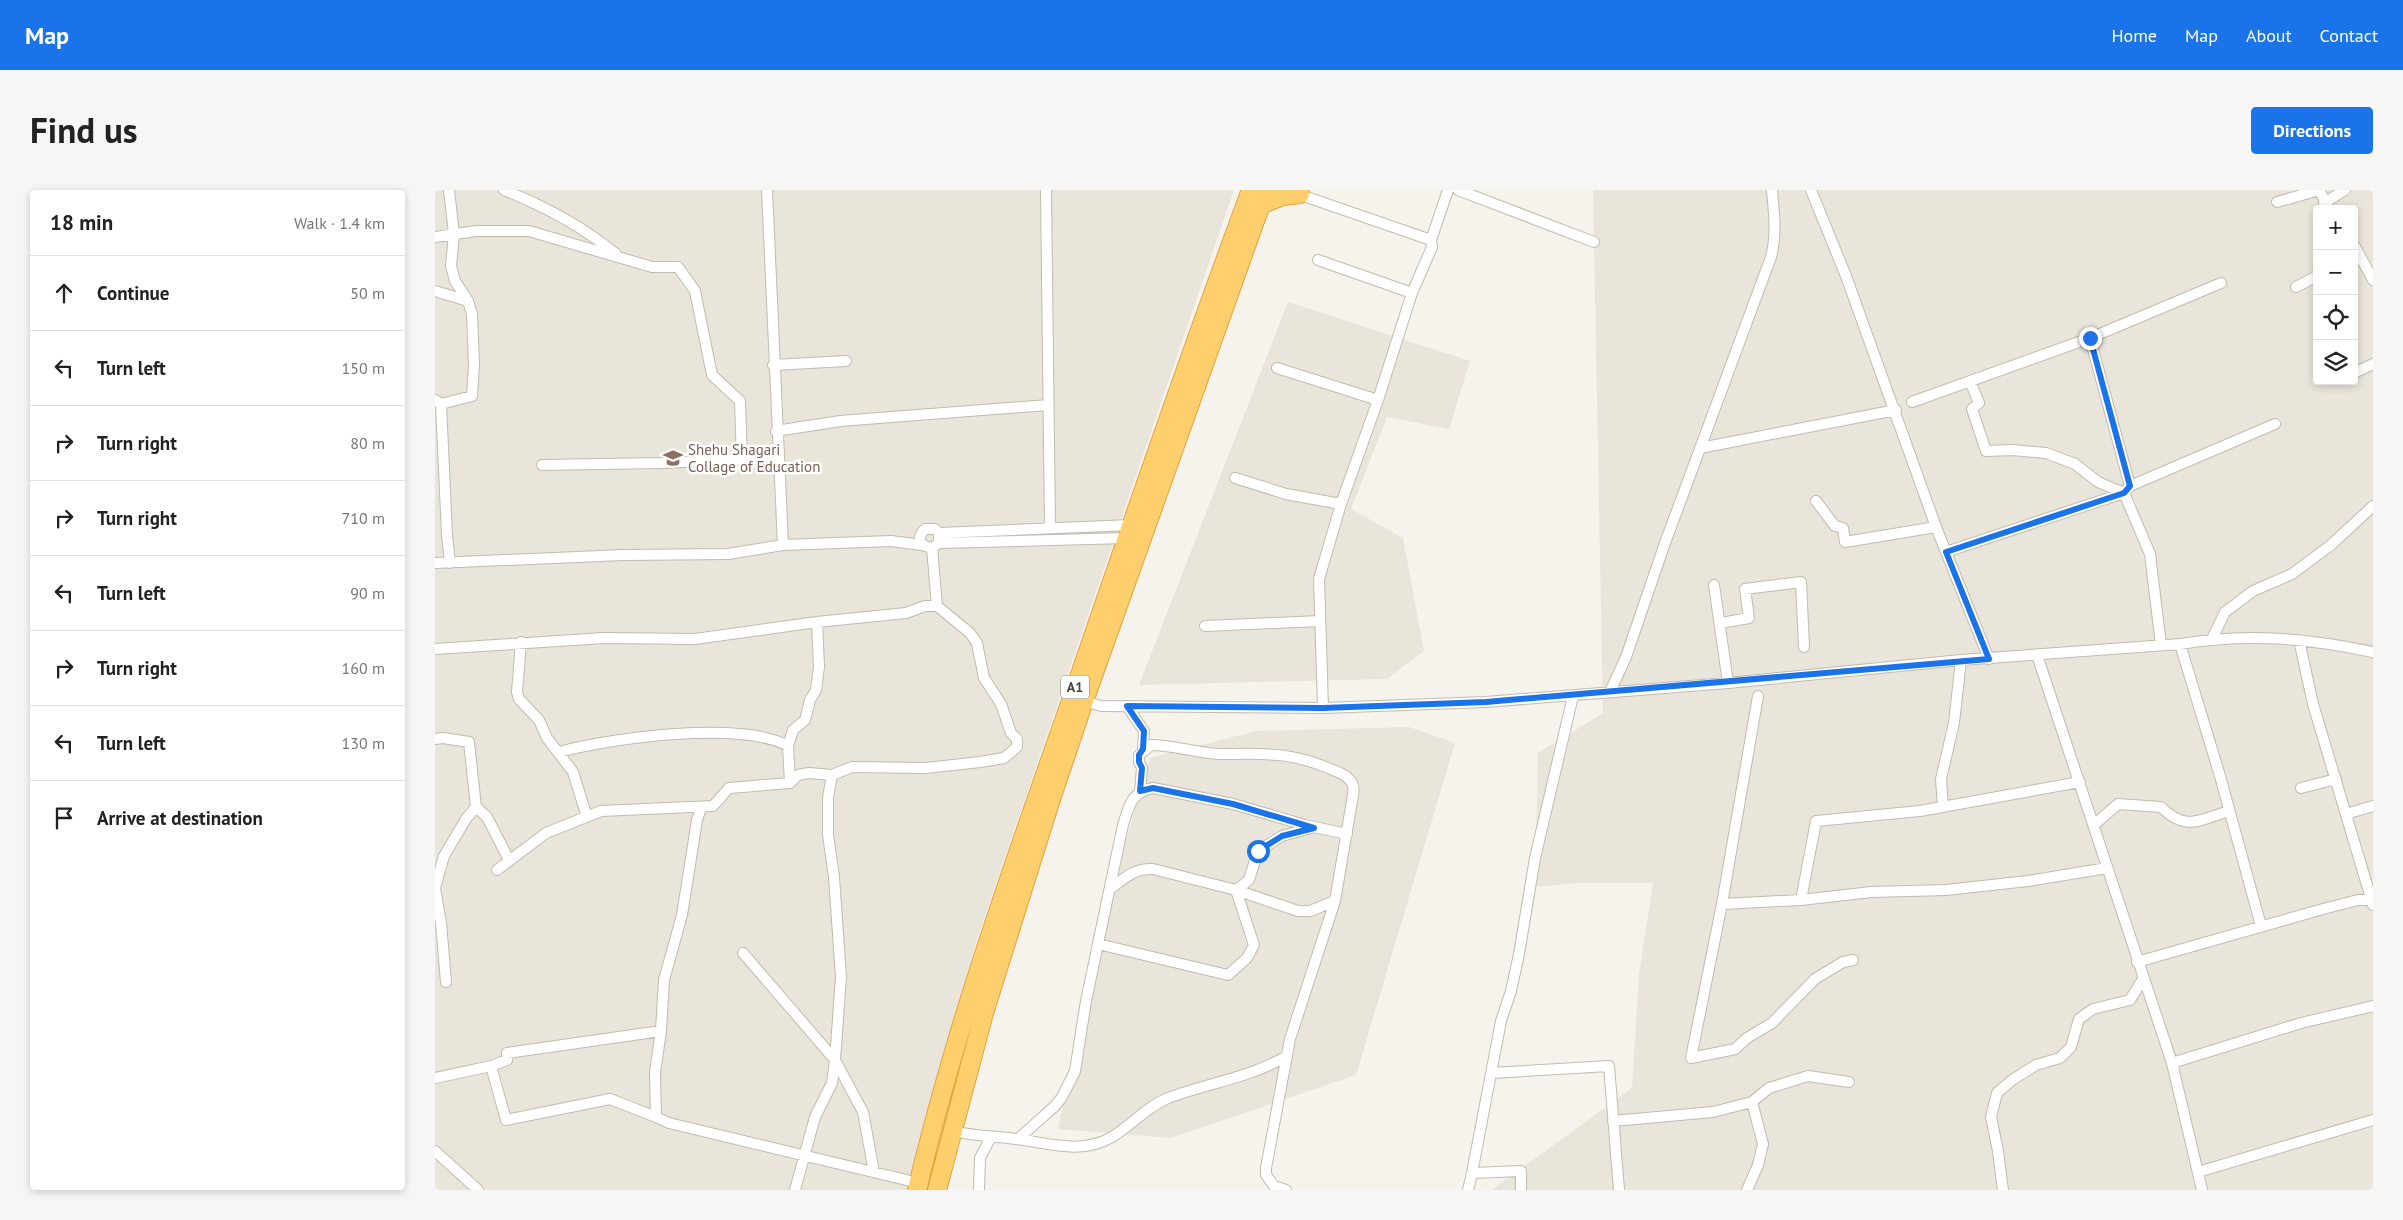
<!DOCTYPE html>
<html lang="en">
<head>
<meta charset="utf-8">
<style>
  :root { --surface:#fff; --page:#f6f6f6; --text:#222; --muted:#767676; --line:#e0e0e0; --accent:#1a73e8 }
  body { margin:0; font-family:"PT Sans",sans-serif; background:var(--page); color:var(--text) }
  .controls { position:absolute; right:15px; top:15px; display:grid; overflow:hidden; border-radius:5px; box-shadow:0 2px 8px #0003 }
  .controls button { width:45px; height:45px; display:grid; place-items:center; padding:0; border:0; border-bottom:1px solid var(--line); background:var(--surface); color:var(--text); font:25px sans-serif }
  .stop { position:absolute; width:15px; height:15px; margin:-11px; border:4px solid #1a73e8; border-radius:50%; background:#fff }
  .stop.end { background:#1a73e8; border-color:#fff; box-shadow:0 1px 5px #0008 }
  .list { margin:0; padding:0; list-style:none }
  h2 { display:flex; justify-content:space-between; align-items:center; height:65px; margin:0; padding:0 20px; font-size:21px }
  h2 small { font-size:16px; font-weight:400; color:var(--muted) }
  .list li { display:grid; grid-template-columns:32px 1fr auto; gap:15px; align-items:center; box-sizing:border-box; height:75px; padding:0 20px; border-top:1px solid var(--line) }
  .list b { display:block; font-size:19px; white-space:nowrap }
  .list em { font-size:16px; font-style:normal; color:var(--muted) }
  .icon { flex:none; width:28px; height:28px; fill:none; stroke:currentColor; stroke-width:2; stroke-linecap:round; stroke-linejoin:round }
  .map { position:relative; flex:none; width:1938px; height:1000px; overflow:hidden; border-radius:5px }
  header { display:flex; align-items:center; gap:30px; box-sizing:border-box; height:70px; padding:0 25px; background:var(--accent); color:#fff }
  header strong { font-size:24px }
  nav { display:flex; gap:28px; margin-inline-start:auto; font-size:18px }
  .intro { display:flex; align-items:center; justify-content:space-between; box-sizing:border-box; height:120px; padding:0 30px }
  h1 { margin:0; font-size:35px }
  .button { padding:12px 22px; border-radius:5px; background:var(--accent); color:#fff; font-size:18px; font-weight:700 }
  main { display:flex; gap:30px; padding:0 30px }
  aside { flex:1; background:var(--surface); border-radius:5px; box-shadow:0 2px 8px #0003 }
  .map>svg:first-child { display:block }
  .residential { fill:#eae5da; fill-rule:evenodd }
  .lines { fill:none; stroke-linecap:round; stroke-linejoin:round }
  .street-casing { stroke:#c2bbae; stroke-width:12 }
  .highway-casing { stroke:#e0a43c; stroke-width:20 }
  .street { stroke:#fff; stroke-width:10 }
  .highway { stroke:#ffcf6e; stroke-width:18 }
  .route { stroke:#1a73e8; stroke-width:6 }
  .labels { text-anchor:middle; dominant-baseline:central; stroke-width:5; stroke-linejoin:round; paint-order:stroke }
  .shield { fill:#fff; stroke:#817c74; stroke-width:1 }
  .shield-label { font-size:14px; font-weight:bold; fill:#4b4439 }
  .education-label { font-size:15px; fill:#785e54; stroke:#fff; text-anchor:start }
</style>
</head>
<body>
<header>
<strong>Map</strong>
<nav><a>Home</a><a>Map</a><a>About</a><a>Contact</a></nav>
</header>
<div class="intro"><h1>Find us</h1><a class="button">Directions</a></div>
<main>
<aside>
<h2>18 min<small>Walk · 1.4 km</small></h2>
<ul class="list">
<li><svg class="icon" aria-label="ahead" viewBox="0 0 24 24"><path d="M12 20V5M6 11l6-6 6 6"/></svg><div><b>Continue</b></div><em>50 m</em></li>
<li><svg class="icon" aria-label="left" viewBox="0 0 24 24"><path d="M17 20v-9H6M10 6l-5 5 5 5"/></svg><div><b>Turn left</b></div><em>150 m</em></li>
<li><svg class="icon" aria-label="right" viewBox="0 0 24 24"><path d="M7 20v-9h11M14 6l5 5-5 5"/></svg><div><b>Turn right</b></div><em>80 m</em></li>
<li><svg class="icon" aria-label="right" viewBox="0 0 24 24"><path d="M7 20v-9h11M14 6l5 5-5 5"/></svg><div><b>Turn right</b></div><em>710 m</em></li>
<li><svg class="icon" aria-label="left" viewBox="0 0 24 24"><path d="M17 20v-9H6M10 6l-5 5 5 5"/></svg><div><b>Turn left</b></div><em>90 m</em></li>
<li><svg class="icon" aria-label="right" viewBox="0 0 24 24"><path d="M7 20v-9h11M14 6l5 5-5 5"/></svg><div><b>Turn right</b></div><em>160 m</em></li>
<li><svg class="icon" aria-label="left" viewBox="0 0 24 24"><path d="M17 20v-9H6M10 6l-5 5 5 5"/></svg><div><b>Turn left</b></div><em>130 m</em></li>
<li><svg class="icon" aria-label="arrive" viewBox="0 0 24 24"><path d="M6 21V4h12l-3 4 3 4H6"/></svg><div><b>Arrive at destination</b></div></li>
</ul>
</aside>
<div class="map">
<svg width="1938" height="1000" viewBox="0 0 1938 1000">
  <rect width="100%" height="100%" fill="#f6f3ec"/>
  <path class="residential" d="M0,0H799L542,749L473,1000H0Z
    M1158,0H1938V1000H1056L1197,898L1204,784L1218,693H1142L1100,697L1103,563L1168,523ZM1882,19H1919V191H1882Z
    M853,112L1035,171L1014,239L952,227L916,319L968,348L989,461L952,489L704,495Z
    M974,537L1020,553L921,885L736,948L623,939L658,762L715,568L821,541Z"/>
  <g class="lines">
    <defs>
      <path id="street" d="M69,0C109,16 147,36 181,64
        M332,0L348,355
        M611,0L615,338
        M1023,0L1159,52
        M1376,0L1411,86L1501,337L1554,469
        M860,3L996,50
        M1842,12L1884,0L1894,19
        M1889,13L1910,0
        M0,47L41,41H94L217,77H243L260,101L277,185L305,211L307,270
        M1919,55L1938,90
        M883,70L977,103
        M1861,97L1882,86
        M0,101L33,111
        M1655,148L1695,296
        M338,175L411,171
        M842,178L943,210
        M1919,183L1938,174
        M1535,191L1544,213L1537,219L1551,261L1577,260L1611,263L1640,274L1663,292L1689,303L1715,364L1726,455
        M0,210L6,214L37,206L39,174L37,124L33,111L20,91L16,76L19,44L14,0
        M1477,212L1655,148L1786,93
        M6,214L12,345L15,373
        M341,241L405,231L613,215
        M1265,258L1461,220
        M107,275L226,273L342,268
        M800,288L851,304L906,314
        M1381,311L1400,336L1408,338L1410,352L1501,337
        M504,343L696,335
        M504,353V343L500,339H490C485,344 483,348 487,355L497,358L504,353L692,348
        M1511,362L1689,303L1695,296L1840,234
        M0,373L188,365L293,364L348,355L456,351L487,355
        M1279,395L1293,493
        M1286,433L1314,428L1310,399L1366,392L1369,457
        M770,436L884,431
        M1777,449L1790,422L1818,401L1857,384L1896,355L1938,316
        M1864,450L1878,514L1938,715
        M86,452L82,502L84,509L104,530L112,548L138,582L152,627
        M1745,454L1785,586L1826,736
        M0,459L169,448L260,449L382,432L471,423L490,416H502L497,358
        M1602,465L1737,873L1767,1000
        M1175,502L1191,467L1230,353L1336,67C1342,44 1339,24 1337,0
        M649,511L666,516L888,518L1051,512L1293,493L1526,470L1745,454C1813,443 1871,448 1938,462
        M692,516L709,541L708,559
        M888,518L884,389L906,314L943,210L977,103L997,57L996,50L1013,0
        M0,549L8,548L34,552L41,617L52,627L74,670
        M124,562C176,548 306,530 353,556
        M397,585L393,608V645L399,687L406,787L400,870L428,922L439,982
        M355,593L353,556L358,540L370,530L375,510L381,500L384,477L382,432
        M1866,598L1901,589
        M705,601L707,578L704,572V565L716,555C739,555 762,563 784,564C829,564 855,561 898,580C904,582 913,586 917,593C920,598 918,605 917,611L900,711L855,849L831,978V985L839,996L851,1000
        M1508,617L1506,589L1519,533L1526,470
        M266,618L262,630L247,725L229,790L226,841L220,882L221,927L234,933L484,993
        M1911,624L1938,616
        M1659,635L1683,614L1726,617C1751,642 1764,630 1794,621
        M62,680L111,643L166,621L278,616L294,598L355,593L363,585L374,583L397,585L417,577L491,578L545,572L569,568L582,557V549L576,543L566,514L549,488L542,453L535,443L502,416
        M675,699C690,688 699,678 718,679L801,700L863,721H875L900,711
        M801,700L814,690L823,661L847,646L876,638
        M1366,710L1436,702L1511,700L1593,691L1672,678
        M1287,714L1323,506
        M663,754L793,785L812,768L819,755L801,700
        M308,763L400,870L397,893L380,927L360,1000
        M1418,770L1408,772L1380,789L1337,833L1312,848L1300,859L1256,868L1287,714L1366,710L1381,631L1485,621L1645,592
        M1702,772L1888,719L1923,710H1938
        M11,792L6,733L0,698L9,666L31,629L41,617
        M1737,873L1866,833L1938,816
        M56,876L72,870V863L226,841
        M1057,883L1174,876L1184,1000
        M0,888L56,876L71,930L175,909L221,927
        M1178,931L1278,922L1317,912L1334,898L1373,886L1414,892
        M517,941C538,946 559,946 581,949C613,953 647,965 677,947C697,935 711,917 733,908C773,893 814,888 852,866
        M583,949L620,916L627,907L640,881L651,811L688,635C694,616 696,602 718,598L798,614L870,635L912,644
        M0,961L43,1000
        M1763,982L1938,930
        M544,1000L545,968L556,947
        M1033,1000L1037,983
        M1086,1000V981L1037,983L1066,831L1076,801L1084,764L1100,668L1138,506
        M1312,1000L1323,975L1328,954L1317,912
        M1568,1000L1563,961L1556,927L1562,903L1577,890L1601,875L1625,868L1636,857L1644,829L1658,819L1695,810L1708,789"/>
      <path id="highway" d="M827,14L848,6L865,4
        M482,1000C522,831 581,668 638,505C696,336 754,167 816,0
        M502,1000L549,823L615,612L649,511L831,0"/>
    </defs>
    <use href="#street" class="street-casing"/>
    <use href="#highway" class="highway-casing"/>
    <use href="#street" class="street"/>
    <use href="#highway" class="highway"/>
  </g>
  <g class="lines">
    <path class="route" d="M823,661L847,646L879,638L798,614L718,598L705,601L707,578L704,572V565L708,559L709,541L692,516L888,518L1051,512L1554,469L1511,362L1689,303L1695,296L1655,148"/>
  </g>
  <defs>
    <symbol id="school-bare" viewBox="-9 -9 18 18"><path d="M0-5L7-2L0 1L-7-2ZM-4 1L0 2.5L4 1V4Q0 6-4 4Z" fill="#8d6e63" stroke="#fff" stroke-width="2.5" paint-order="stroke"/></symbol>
  </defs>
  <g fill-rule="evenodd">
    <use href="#school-bare" x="224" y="254" width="28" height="28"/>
  </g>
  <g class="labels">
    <rect class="shield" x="626" y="485.5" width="28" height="23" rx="4"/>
    <g class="shield-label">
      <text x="640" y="497">A1</text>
    </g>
    <g class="education-label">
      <text x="253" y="259">Shehu Shagari<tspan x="253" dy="17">Collage of Education</tspan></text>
    </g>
  </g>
</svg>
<div class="controls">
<button>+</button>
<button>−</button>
<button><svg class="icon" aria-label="locate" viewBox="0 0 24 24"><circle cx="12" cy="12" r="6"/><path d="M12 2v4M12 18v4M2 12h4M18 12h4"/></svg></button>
<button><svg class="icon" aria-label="layers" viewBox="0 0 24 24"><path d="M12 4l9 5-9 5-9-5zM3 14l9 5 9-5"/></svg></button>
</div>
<div class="stop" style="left:823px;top:661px"></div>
<div class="stop end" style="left:1655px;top:148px"></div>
</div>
</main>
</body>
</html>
